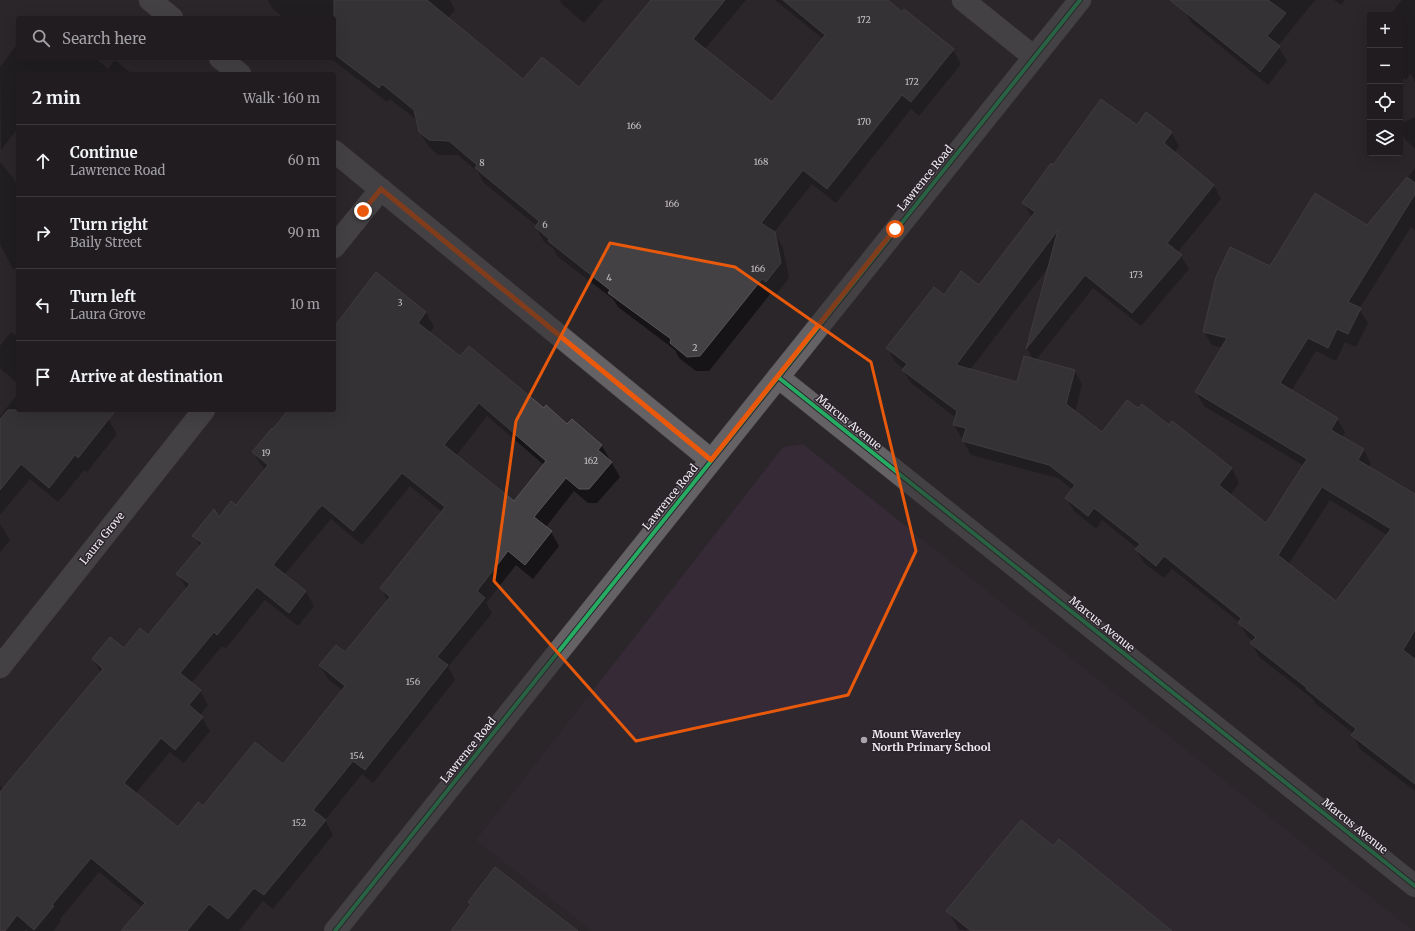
<!DOCTYPE html>
<html lang="en">
<head>
<meta charset="utf-8">
<style>
  :root { --surface:#201c20; --page:#282529; --text:#f1f3f6; --muted:#a2a1a5; --line:#3d3a3e }
  body { margin:0; font-family:Merriweather,serif; background:var(--page); color:var(--text) }
  .controls { position:absolute; right:12px; top:12px; display:grid; overflow:hidden; border-radius:4px; box-shadow:0 4px 16px #0002 }
  .controls button { width:36px; height:36px; display:grid; place-items:center; padding:0; border:0; border-bottom:1px solid var(--line); background:var(--surface); color:var(--text); font:20px sans-serif }
  .stop { position:absolute; width:12px; height:12px; margin:-9px; border:3px solid #ea580c; border-radius:50%; background:#fff }
  .stop.end { background:#ea580c; border-color:#fff; box-shadow:0 1px 4px #0008 }
  .list { margin:0; padding:0; list-style:none }
  h2 { display:flex; justify-content:space-between; align-items:center; height:52px; margin:0; padding:0 16px; font-size:17px }
  h2 small { font-size:13px; font-weight:400; color:var(--muted) }
  .list li { display:grid; grid-template-columns:26px 1fr auto; gap:12px; align-items:center; box-sizing:border-box; height:72px; padding:0 16px; border-top:1px solid var(--line) }
  .list b { display:block; font-size:15px; white-space:nowrap }
  .list p { margin:0; font-size:13px; white-space:nowrap; color:var(--muted) }
  .list em { font-size:13px; font-style:normal; color:var(--muted) }
  .icon { flex:none; width:22px; height:22px; fill:none; stroke:currentColor; stroke-width:2; stroke-linecap:round; stroke-linejoin:round }
  .map { position:relative; flex:none; width:1415px; height:931px; overflow:hidden }
  .search { position:absolute; background:var(--surface); box-shadow:0 4px 16px #0002; left:16px; top:16px; width:320px; height:44px; display:flex; align-items:center; gap:10px; box-sizing:border-box; padding:0 14px; border-radius:4px; color:var(--muted); font-size:15px }
  .panel { position:absolute; background:var(--surface); box-shadow:0 4px 16px #0002; left:16px; top:72px; width:320px; height:340px; border-radius:4px }
  .map>svg:first-child { display:block }
  .built { fill:#352a36 }
  .shadow { fill:#0007; fill-rule:evenodd }
  .building { fill:#444144; stroke:#585558; fill-rule:evenodd }
  .lines { fill:none; stroke-linecap:round; stroke-linejoin:round }
  .street-casing { stroke:#474447; stroke-width:23 }
  .street { stroke:#656265; stroke-width:22 }
  .cycleway-casing { stroke:#2b242c; stroke-width:6 }
  .cycleway { stroke:#26ab63; stroke-width:4 }
  .route { stroke:#ea580c; stroke-width:5 }
  .marked { fill:none; stroke:#e8590c; stroke-width:3; stroke-linejoin:round }
  .poi-dot { fill:#aaa5ab; stroke:#2b242c; stroke-width:1.5 }
  .labels { text-anchor:middle; dominant-baseline:central; stroke-width:3; stroke-linejoin:round; paint-order:stroke }
  .number-label { font-size:9px; fill:#c4c0c5 }
  .street-label { font-size:11px; fill:#efeaf0; stroke:#2b242c }
  .poi-label { font-size:11px; font-weight:bold; fill:#efeaf0; stroke:#2b242c; text-anchor:start }
</style>
</head>
<body>
<div class="map">
<svg width="1415" height="931" viewBox="0 0 1415 931">
  <rect width="100%" height="100%" fill="#2a262a"/>
  <path class="built" d="M803,444L1413,931H592L476,840L783,447Z"/>
  <path class="shadow" d="M268,0H450L455,10L448,18L524,80L579,89L652,0H746L705,49L772,104L823,39L775,0H886L953,50L961,64L919,116L911,109L836,203L812,184L774,232L783,248L789,278L775,296L771,293L709,371H696L679,358L675,350L618,307L613,299L557,256L553,248L544,242L536,227L537,226L484,183L478,172L458,155H438L429,147L420,132L417,120L390,99L387,102L330,58H334V18H284L273,9Z
    M560,0H603L584,23L562,4Z
    M1192,0H1315L1278,46L1287,61L1268,85L1192,23L1184,10Z
    M1334,0H1345L1341,5Z
    M1402,0H1415V83L1411,73L1406,80L1400,75V15H1390Z
    M16,46L18,48V58H95L108,69L115,60L132,74H18V128L1,150L0,67Z
    M1415,117V149L1405,139L1400,130V124Z
    M1137,126L1171,132L1179,146L1174,153L1214,186L1221,199L1177,253L1181,256L1189,269L1141,326L1093,288L1036,360L1074,370L1082,384L1075,412L1102,434L1138,410L1169,426L1172,423L1232,469L1239,483L1230,495L1267,524L1304,466L1204,406L1196,392L1223,348L1212,345L1204,332L1271,267L1367,227L1415,168V230L1411,227L1359,309L1368,323L1356,347L1345,342L1336,361L1316,351L1291,391L1337,419L1345,432L1342,437L1364,450L1371,464L1369,467L1415,495V791L1360,749L1353,735L1354,734L1315,703L1313,699L1259,657L1252,643L1253,641L1247,636L1239,622L1172,569L1164,578L1144,563L1136,549L1137,548L1102,520L1096,529L1074,511L1066,498L1072,489L1058,478L971,455L963,441L964,439H962L954,425L956,418L911,383L903,370L904,369L895,362L888,348L944,296L979,286L1032,217L1023,203L1053,166ZM1050,265L1027,349L1033,359L1018,383L970,370ZM1330,500L1387,535L1336,602L1288,565Z
    M0,162L18,184V267L13,269L0,244Z
    M376,274L426,313L434,327L429,333L461,358L545,410L567,425L572,420L602,446L620,477L597,503H588L574,491L546,527L551,532L559,546L533,579L516,565L486,603L492,613L448,667L455,680L373,783L362,774L325,820L333,835L273,909L263,901L239,931H123L142,907L99,872L60,919L61,921L53,931H28L26,929L24,931H0V786L4,789L101,673L93,659L124,649L149,636L187,589L178,574L200,546L194,536L219,519L248,530L265,469L262,466L253,452L289,410H334V333ZM487,416L544,465L515,502L456,456ZM410,486L442,512L381,588L388,601L346,653L320,666L329,680L342,690L283,766L203,807L178,828L135,794L170,752L184,763L210,731L200,715L208,705L200,691L191,683L222,646L226,648L265,600L298,626L314,606L306,592L284,575L331,519L362,545Z
    M11,332L18,337V384L0,368V346Z
    M18,394V410H96L108,419L117,434L87,472L84,470L58,502L30,479L0,515V416Z
    M0,524L10,540L0,552Z
    M1054,847L1165,931L959,930L948,911Z"/>
  <path class="building" d="M334,0H427L523,79L542,57L579,87L651,0H725L693,39L772,102L825,35L783,0H888L902,12L904,9L954,49L911,102L902,95L827,189L803,170L761,223L775,232L781,263L766,282L762,279L700,356L687,357L670,343L671,339L608,293L610,290L548,241L549,239L535,227L539,221L475,168L477,165L449,141L429,140L419,132L414,110L382,84L379,88L334,54Z
    M1170,0H1268L1286,13L1267,36L1280,46L1260,72Z
    M1101,99L1137,125L1146,112L1172,132L1164,143L1214,185L1167,243L1182,255L1132,313L1085,275L1026,349L1058,230L956,365L1017,382L1024,356L1075,370L1066,404L1102,432L1127,400L1138,408L1142,404L1169,425L1172,421L1232,468L1219,485L1266,523L1307,459L1195,392L1227,338L1203,332L1216,277L1230,247L1270,266L1315,193L1367,225L1407,177L1415,183V194L1348,302L1361,308L1348,334L1337,329L1328,348L1308,338L1280,383L1338,418L1331,430L1364,449L1358,460L1415,494V630L1403,650L1415,659V784L1351,735L1356,729L1306,689L1307,688L1250,643L1256,637L1238,623L1241,618L1164,556L1156,566L1135,549L1140,544L1094,508L1088,516L1065,498L1075,485L1049,465L962,441L966,428L953,425L957,411L902,370L907,364L886,348L934,287L944,295L961,271L979,285L1035,212L1022,203L1051,163L1053,165ZM1322,487L1391,529L1336,601L1278,555Z
    M376,272L426,312L418,323L460,356L469,346L544,408L546,405L567,424L572,419L602,445L598,450L612,462L589,489H579L566,478L534,517L552,531L525,565L508,551L477,591L485,598L437,657L448,665L365,770L353,761L313,810L326,820L264,895L254,888L228,919L209,904L187,931H121L145,903L91,858L52,905L54,906L34,930L17,915L5,931H0V792L103,669L92,659L110,637L124,648L140,628L148,635L190,584L176,574L202,543L192,536L214,509L219,517L231,501L236,505L268,465L252,452L272,428L273,429L288,410H334V327ZM479,403L546,461L514,501L444,445ZM402,473L445,507L380,588L390,597L345,652L336,645L319,665L345,686L283,764L255,742L203,806L198,802L178,827L124,783L161,738L175,750L203,717L189,705L201,690L180,673L214,632L217,635L257,587L289,613L306,591L273,565L319,508H320L322,505L353,531Z
    M8,410H116L78,458L75,455L49,488L21,464L0,490V419Z
    M1021,820L1053,846L1059,839L1172,931H971L946,911Z
    M495,867L578,931H451L471,904L468,902Z"/>
  <g class="lines">
    <defs>
      <path id="street" d="M150,0L172,18
        M963,0L1034,57
        M220,58L240,74
        M334,151L711,460
        M334,247L381,189
        M778,377L1415,886
        M0,667L204,410
        M335,931L1080,0"/>
    </defs>
    <use href="#street" class="street-casing"/>
    <use href="#street" class="street"/>
    <defs>
      <path id="cycleway" d="M778,377L1415,886
        M335,931L1080,0"/>
    </defs>
    <use href="#cycleway" class="cycleway-casing"/>
    <use href="#cycleway" class="cycleway"/>
  </g>
  <g class="lines">
    <path class="route" d="M363,211L381,189L711,460L895,229"/>
  </g>
  <path d="M0 0H1415V931H0ZM610,243L735,267L871,362L916,551L848,695L636,741L494,581L516,421Z" fill="#2a262a" fill-opacity=".55" fill-rule="evenodd"/>
  <path class="marked" d="M610,243L735,267L871,362L916,551L848,695L636,741L494,581L516,421Z"/>
  <circle class="poi-dot" cx="864" cy="740" r="4"/>
  <g class="labels">
    <g class="number-label">
      <text x="864" y="19">172</text>
      <text x="912" y="81">172</text>
      <text x="864" y="121">170</text>
      <text x="634" y="125">166</text>
      <text x="761" y="161">168</text>
      <text x="482" y="162">8</text>
      <text x="672" y="203">166</text>
      <text x="545" y="224">6</text>
      <text x="758" y="268">166</text>
      <text x="1136" y="274">173</text>
      <text x="609" y="277">4</text>
      <text x="400" y="302">3</text>
      <text x="695" y="347">2</text>
      <text x="266" y="452">19</text>
      <text x="591" y="460">162</text>
      <text x="413" y="681">156</text>
      <text x="357" y="755">154</text>
      <text x="299" y="822">152</text>
    </g>
    <g class="street-label">
      <text transform="translate(925 178) rotate(-51)">Lawrence Road</text>
      <text transform="translate(849 422) rotate(39)">Marcus Avenue</text>
      <text transform="translate(670 497) rotate(-51)">Lawrence Road</text>
      <text transform="translate(102 538) rotate(-51)">Laura Grove</text>
      <text transform="translate(1102 624) rotate(39)">Marcus Avenue</text>
      <text transform="translate(468 750) rotate(-51)">Lawrence Road</text>
      <text transform="translate(1355 826) rotate(39)">Marcus Avenue</text>
    </g>
    <g class="poi-label">
      <text x="872" y="734">Mount Waverley<tspan x="872" dy="13">North Primary School</tspan></text>
    </g>
  </g>
</svg>
<div class="controls">
<button>+</button>
<button>−</button>
<button><svg class="icon" aria-label="locate" viewBox="0 0 24 24"><circle cx="12" cy="12" r="6"/><path d="M12 2v4M12 18v4M2 12h4M18 12h4"/></svg></button>
<button><svg class="icon" aria-label="layers" viewBox="0 0 24 24"><path d="M12 4l9 5-9 5-9-5zM3 14l9 5 9-5"/></svg></button>
</div>
<div class="stop" style="left:895px;top:229px"></div>
<div class="stop end" style="left:363px;top:211px"></div>
<div class="search"><svg class="icon" aria-label="search" viewBox="0 0 24 24"><circle cx="10" cy="10" r="6"/><path d="M15 15l6 6"/></svg>Search here</div>
<section class="panel">
<h2>2 min<small>Walk · 160 m</small></h2>
<ul class="list">
<li><svg class="icon" aria-label="ahead" viewBox="0 0 24 24"><path d="M12 20V5M6 11l6-6 6 6"/></svg><div><b>Continue</b><p>Lawrence Road</p></div><em>60 m</em></li>
<li><svg class="icon" aria-label="right" viewBox="0 0 24 24"><path d="M7 20v-9h11M14 6l5 5-5 5"/></svg><div><b>Turn right</b><p>Baily Street</p></div><em>90 m</em></li>
<li><svg class="icon" aria-label="left" viewBox="0 0 24 24"><path d="M17 20v-9H6M10 6l-5 5 5 5"/></svg><div><b>Turn left</b><p>Laura Grove</p></div><em>10 m</em></li>
<li><svg class="icon" aria-label="arrive" viewBox="0 0 24 24"><path d="M6 21V4h12l-3 4 3 4H6"/></svg><div><b>Arrive at destination</b></div></li>
</ul>
</section>
</div>
</body>
</html>
